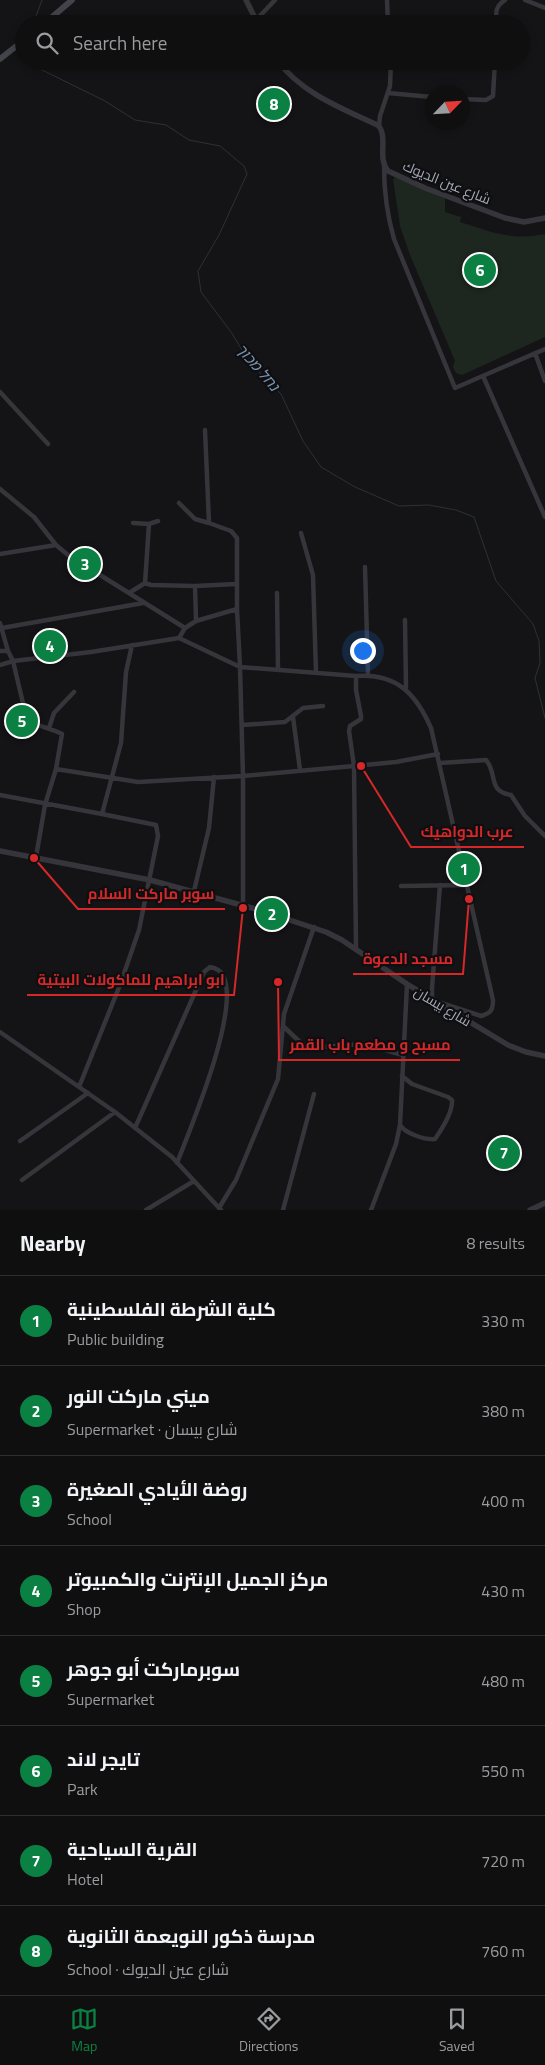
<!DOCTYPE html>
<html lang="en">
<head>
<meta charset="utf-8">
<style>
  :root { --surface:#0f0f10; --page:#1d1d1e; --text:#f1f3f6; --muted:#9b9c9f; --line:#2f2f30; --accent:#0b8043 }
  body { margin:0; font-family:"Titillium Web",Cairo,"Noto Sans Hebrew",sans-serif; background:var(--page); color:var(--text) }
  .compass { position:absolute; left:425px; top:85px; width:45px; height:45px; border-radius:50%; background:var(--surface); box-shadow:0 2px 8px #0003; rotate:65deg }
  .you { position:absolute; left:362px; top:650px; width:18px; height:18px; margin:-12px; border:4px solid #fff; border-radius:50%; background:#1a73e8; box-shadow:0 0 0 8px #1a73e833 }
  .badge { display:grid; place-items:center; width:32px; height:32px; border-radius:50%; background:var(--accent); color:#fff; font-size:16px; font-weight:700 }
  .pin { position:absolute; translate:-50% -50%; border:2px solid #fff; box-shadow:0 1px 5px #0006 }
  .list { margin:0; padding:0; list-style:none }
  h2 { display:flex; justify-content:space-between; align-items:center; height:65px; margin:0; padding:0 20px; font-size:21px }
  h2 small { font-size:16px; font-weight:400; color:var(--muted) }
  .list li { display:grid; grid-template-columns:32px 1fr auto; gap:15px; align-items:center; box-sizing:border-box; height:90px; padding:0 20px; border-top:1px solid var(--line) }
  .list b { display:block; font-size:19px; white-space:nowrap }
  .list p { margin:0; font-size:16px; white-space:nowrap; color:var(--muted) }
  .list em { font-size:16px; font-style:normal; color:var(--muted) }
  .icon { flex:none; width:28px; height:28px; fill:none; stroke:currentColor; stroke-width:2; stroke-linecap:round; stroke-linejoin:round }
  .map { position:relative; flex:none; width:545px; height:1210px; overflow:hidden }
  .search { position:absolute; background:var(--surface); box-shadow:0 2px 8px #0003; left:15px; right:15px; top:15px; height:55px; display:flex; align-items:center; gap:12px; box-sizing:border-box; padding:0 18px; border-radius:28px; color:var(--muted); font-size:19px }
  .sheet { height:785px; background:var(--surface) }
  nav { display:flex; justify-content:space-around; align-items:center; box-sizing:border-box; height:70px; border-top:1px solid var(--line); background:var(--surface); font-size:14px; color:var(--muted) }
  nav a { display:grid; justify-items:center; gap:2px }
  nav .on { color:var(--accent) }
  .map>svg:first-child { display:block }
  .park { fill:#1e2620 }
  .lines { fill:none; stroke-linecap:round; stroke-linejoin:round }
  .stream { stroke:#2a313a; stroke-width:1 }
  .minor { stroke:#35353b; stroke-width:4.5 }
  .tertiary { stroke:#35353b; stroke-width:5.5 }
  .secondary { stroke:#43444b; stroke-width:6 }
  .labels { text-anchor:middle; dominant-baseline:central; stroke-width:4.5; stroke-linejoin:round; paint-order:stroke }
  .street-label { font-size:14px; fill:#a5a9b7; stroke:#0f0f11 }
  .water-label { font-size:15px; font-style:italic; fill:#7a94b3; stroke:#0f0f11 }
  .leader { fill:none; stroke:#d62828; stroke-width:2 }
  .callout-dot { fill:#d62828; stroke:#0f0f11; stroke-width:2 }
  .callout-label { font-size:15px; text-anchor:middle; font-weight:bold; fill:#d62828; stroke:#0f0f11; stroke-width:4.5; stroke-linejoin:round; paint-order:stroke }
</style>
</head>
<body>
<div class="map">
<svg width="545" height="1210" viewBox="0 0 545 1210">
  <rect width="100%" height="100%" fill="#141416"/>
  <path class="park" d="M396,177L445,198V212L461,217L460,222C493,232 510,241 545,234V337L462,375L456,373L453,367L455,361L410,255L400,226L393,179Z"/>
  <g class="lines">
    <path class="stream" d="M33,24L42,0
      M30,61V64L105,101L135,120L166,125L189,140L220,146L244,166L247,174L219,235L198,271L201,292L231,332L250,363L281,394L303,441L321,467L355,487L399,506L429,505L456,510L474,517L496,581L533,624L539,641L540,663L535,678L545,718"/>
    <path class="minor" d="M387,0L388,24
      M525,0L545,8
      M256,20L275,0
      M496,24C496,13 495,6 505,0
      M388,93L432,97
      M462,99L486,100L493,96L495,61
      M379,126L380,116L390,86L391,61
      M384,166C384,191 387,215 394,239L455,388L545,349
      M535,353L545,381
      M483,376L545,517
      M0,392L48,444
      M0,489L34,517L56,545L68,555L185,628L179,638L91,652L13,661L26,716C35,728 50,727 62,734L56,769L138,782L243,776L240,667L356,676C397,673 416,694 431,728L454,829L424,836
      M179,503L195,519L209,523
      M133,523L149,524L158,521
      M301,533L313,575L316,673
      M0,554L56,545
      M365,567L368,675
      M145,583L149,524
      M129,593L145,583L151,585L195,586
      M277,593L278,670
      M405,620L406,688
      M196,621L195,586L236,584
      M0,623L8,651L13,661L0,665
      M2,628L143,603
      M185,628L196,621L237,609V538L231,531L209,523L205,430
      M179,638L240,667L237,609
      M0,651H8
      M293,717L300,770
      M242,725L285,722L303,708L323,706
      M49,728L54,713L74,692
      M440,763L486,760C498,774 487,791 511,795L525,816L545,836
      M0,795L102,814L121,743L126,672L132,645
      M36,857L45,805L56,769
      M440,885L432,988V1000L481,1016C491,1013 493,1010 493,1000L454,829
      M401,886L467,885
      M194,891L209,828L214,777
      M243,906V776L354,766L349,731L350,726L361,719V716L356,690V676
      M356,950L354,766L396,762L438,754
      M283,1026L302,1044L322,1047L363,1044L403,1055
      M0,1032L115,1112L172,1157L221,1210
      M402,1076L412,1084L448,1097L452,1100C453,1112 442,1129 435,1139C425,1140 406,1134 400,1125L407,984
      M79,1087L120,985L139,930L158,836L156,825L102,814
      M135,1128L204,972L210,967C215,968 220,970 223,975C241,1009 191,1127 177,1163
      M20,1141L88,1093
      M22,1180L115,1112
      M219,1208L236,1180L278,1079L284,1014L314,927
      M146,1210L194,1181
      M283,1210L314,1094
      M371,1210L396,1144L400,1125"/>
    <path class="tertiary" d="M246,0L258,24
      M278,61C302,94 344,109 379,126C388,139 377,158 388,171L425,188L505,218L524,222L545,218
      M0,851L150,880L259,910L326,932L342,940L407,984L508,1045L526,1052L545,1056
      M530,1210L545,1203"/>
    <path class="secondary" d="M44,24L72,0
      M0,59L24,40"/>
  </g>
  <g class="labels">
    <g class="street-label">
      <text transform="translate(447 182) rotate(22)">شارع عين الديوك</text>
      <text transform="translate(443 1006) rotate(31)">شارع بيسان</text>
    </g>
    <g class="water-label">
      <text transform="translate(258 367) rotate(49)">נחל מכוך</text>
    </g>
  </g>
  <path class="leader" d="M361 766L411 847H524M34 858L78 909H225M469 899L463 974H353M243 908L234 995H27M278 982L279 1060H460"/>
  <g class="callout-dot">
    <circle cx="361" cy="766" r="5"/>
    <circle cx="34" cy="858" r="5"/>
    <circle cx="469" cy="899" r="5"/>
    <circle cx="243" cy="908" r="5"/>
    <circle cx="278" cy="982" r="5"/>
  </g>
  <g class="callout-label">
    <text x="467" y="837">عرب الدواهيك</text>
    <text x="151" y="899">سوبر ماركت السلام</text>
    <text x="408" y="964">مسجد الدعوة</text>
    <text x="131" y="985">ابو ابراهيم للماكولات البيتية</text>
    <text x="370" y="1050">مسبح و مطعم باب القمر</text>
  </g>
</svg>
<svg class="compass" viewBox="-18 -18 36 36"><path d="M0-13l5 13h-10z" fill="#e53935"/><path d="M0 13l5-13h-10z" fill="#9b9c9f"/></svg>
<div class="you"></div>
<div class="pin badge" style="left:464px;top:869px">1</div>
<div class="pin badge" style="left:272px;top:914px">2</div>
<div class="pin badge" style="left:85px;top:564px">3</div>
<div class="pin badge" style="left:50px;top:646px">4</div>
<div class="pin badge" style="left:22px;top:721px">5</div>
<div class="pin badge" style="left:480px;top:270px">6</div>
<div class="pin badge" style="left:504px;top:1153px">7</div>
<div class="pin badge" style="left:274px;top:104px">8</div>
<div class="search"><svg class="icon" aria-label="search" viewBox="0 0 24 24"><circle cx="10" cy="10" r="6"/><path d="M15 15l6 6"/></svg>Search here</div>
</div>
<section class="sheet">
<h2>Nearby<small>8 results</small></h2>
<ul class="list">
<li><span class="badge">1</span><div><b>كلية الشرطة الفلسطينية</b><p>Public building</p></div><em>330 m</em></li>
<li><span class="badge">2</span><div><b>ميني ماركت النور</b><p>Supermarket · شارع بيسان</p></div><em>380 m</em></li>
<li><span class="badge">3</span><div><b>روضة الأيادي الصغيرة</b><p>School</p></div><em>400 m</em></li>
<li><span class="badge">4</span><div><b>مركز الجميل الإنترنت والكمبيوتر</b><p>Shop</p></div><em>430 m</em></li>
<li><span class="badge">5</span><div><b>سوبرماركت أبو جوهر</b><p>Supermarket</p></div><em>480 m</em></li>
<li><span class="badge">6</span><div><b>تايجر لاند</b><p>Park</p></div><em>550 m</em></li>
<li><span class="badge">7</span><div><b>القرية السياحية</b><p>Hotel</p></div><em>720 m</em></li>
<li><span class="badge">8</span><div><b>مدرسة ذكور النويعمة الثانوية</b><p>School · شارع عين الديوك</p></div><em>760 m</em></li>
</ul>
</section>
<nav>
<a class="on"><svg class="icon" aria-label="map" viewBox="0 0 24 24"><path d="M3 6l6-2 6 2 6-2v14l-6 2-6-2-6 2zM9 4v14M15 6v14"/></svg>Map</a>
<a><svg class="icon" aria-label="directions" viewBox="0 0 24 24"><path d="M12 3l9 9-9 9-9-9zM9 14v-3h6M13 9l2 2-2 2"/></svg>Directions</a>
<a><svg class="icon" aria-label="saved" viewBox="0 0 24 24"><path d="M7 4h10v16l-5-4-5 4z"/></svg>Saved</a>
</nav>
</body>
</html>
